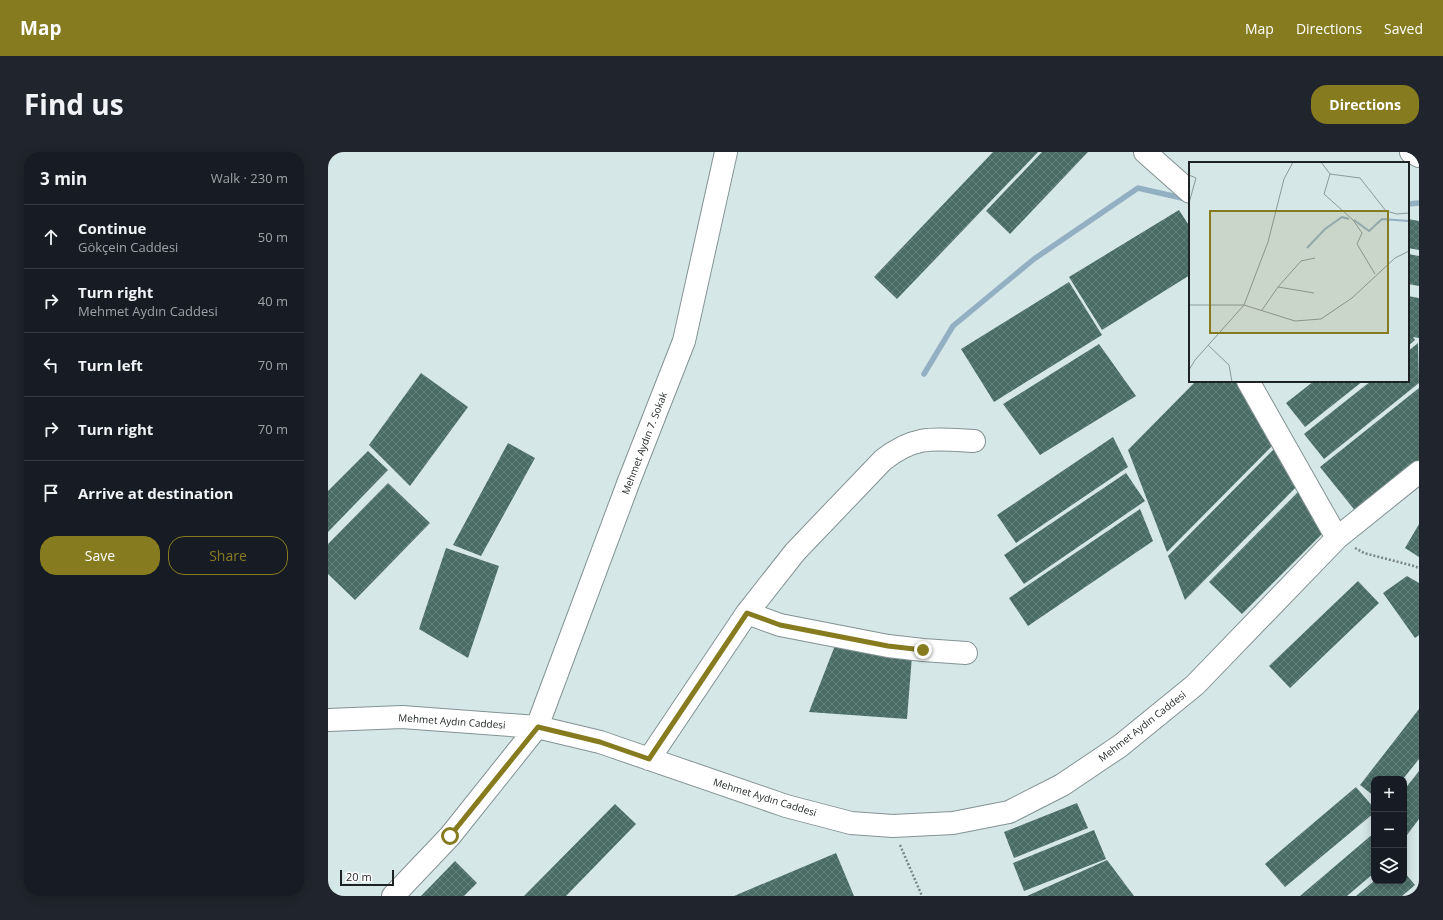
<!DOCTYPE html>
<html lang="en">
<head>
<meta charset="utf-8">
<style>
  :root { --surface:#171b24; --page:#20242c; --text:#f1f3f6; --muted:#9ea1a6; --line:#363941; --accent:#877b20 }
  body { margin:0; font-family:"Open Sans",sans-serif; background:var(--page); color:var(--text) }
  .controls { position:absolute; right:12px; bottom:12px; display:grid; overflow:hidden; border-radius:8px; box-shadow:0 2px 10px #0003 }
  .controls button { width:36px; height:36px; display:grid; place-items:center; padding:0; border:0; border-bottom:1px solid var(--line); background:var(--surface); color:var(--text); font:20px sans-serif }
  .scale { position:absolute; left:12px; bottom:10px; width:54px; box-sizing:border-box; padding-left:4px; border:2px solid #1d2323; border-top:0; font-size:11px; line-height:14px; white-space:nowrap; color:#1d2323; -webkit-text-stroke:3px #fff; paint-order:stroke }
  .stop { position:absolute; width:12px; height:12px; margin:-9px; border:3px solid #877b20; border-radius:50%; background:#fff }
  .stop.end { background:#877b20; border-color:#fff; box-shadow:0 1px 4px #0008 }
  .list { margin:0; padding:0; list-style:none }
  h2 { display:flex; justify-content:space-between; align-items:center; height:52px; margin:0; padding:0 16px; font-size:17px }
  h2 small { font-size:13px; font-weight:400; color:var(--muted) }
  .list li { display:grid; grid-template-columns:26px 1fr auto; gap:12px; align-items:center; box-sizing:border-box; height:64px; padding:0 16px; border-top:1px solid var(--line) }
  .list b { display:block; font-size:15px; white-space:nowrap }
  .list p { margin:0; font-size:13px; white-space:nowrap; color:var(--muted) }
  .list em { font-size:13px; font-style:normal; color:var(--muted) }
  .actions { display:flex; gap:8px; padding:12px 16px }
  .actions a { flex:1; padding:9px 0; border:1px solid var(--accent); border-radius:16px; text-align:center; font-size:14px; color:var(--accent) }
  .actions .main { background:var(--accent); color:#fff }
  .icon { flex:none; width:22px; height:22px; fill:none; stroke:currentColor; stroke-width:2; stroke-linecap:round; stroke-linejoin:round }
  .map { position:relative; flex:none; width:1091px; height:744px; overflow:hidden; border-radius:16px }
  header { display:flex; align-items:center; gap:24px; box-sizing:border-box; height:56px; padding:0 20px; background:var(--accent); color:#fff }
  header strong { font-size:19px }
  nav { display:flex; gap:22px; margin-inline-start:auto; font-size:14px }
  .intro { display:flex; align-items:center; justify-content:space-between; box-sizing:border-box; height:96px; padding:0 24px }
  h1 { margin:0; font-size:28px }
  .button { padding:10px 18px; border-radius:16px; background:var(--accent); color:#fff; font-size:14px; font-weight:700 }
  main { display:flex; gap:24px; padding:0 24px }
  aside { flex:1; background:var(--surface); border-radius:16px; box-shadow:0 2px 10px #0003 }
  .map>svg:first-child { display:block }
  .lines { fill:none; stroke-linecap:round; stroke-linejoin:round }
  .stream { stroke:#93b0c3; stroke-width:5.5 }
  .building { fill:url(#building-cross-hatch) }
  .minor-casing { stroke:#839293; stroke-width:24 }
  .path { stroke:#7b8787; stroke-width:2.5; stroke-dasharray:2 2; stroke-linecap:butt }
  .minor { stroke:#fff; stroke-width:22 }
  .route { stroke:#877b20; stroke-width:5 }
  .labels { text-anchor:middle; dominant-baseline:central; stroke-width:4; stroke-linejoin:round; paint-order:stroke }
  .street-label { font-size:10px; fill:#1d2323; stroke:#fff }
  .inset-river { fill:none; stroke:#93b0c3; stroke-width:2 }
  .inset-road { fill:none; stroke:#8c9999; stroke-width:1 }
  .view { fill:#877b20; fill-opacity:0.15; stroke:#877b20; stroke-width:2 }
  .inset-edge { fill:none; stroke:#1d2323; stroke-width:2 }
</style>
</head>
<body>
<header>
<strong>Map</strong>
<nav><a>Map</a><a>Directions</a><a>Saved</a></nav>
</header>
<div class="intro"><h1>Find us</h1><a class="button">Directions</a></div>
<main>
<aside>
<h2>3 min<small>Walk · 230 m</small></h2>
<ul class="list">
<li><svg class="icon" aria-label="ahead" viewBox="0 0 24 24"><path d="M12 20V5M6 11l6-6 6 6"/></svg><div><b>Continue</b><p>Gökçein Caddesi</p></div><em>50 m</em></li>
<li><svg class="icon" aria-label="right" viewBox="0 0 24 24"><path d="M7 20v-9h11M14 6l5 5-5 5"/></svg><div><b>Turn right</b><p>Mehmet Aydın Caddesi</p></div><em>40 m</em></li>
<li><svg class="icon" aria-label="left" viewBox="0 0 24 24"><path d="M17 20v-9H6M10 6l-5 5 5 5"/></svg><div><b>Turn left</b></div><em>70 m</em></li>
<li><svg class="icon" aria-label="right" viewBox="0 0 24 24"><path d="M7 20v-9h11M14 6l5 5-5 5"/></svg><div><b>Turn right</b></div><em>70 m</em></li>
<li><svg class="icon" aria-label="arrive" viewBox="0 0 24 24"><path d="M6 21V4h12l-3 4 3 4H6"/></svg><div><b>Arrive at destination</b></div></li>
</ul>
<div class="actions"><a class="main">Save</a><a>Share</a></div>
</aside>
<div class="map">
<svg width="1091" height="744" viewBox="0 0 1091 744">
  <defs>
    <pattern id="building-cross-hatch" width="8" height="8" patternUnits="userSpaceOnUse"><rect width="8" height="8" fill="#496d65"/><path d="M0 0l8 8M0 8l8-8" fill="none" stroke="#66817b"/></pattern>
  </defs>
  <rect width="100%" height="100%" fill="#d6e7e8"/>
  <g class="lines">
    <path class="stream" d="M1080,52L1091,51
      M596,222L625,174L706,107L810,36L858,47"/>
  </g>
  <path class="building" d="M665,0H710L569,147L546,125Z
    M714,0H760L682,82L658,59Z
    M851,58L862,75V123L774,178L741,125Z
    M1080,67L1091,69V98L1080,96Z
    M1080,102L1091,104V134L1080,132Z
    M741,130L774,183L666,250L633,197Z
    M1080,144L1091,146V186L1085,185L1087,188L1080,194Z
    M1090,191L1091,231L996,307L976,282L1043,229H1080V199Z
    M771,192L808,244L712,303L675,252Z
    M93,221L140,255L82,334L41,293Z
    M868,229H916L948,290L839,400L800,298Z
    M986,229H1035L977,275L958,251Z
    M1091,236V312L1029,361L992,315Z
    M785,285L800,315L688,391L669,363Z
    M180,291L207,306L153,404L125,393Z
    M950,293L971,332L857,448L840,404Z
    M40,299L60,318L0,380V339Z
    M798,321L817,349L696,432L676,403Z
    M60,331L102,371L27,448L0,422V392Z
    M973,337L996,380L914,462L881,430Z
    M812,357L825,389L700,474L681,446Z
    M1091,372V405L1077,396Z
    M118,396L171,414L140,506L91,477Z
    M1079,424L1091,431V483L1087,486L1055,441Z
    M1030,429L1051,451L962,536L941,514Z
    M508,491L584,504L579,567L481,560Z
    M1091,557V607L1075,627H1046V644L1032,633Z
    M1091,619V667L1079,683L1076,681V638Z
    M1028,635L1046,656V661L957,735L937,712Z
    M749,651L760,676L686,706L676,680Z
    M287,652L308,672L238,744H196Z
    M766,678L778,707L696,739L685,711Z
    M1046,681V721L1019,744H972Z
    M508,701L526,744H406Z
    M779,708L806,744H699Z
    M127,709L149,731L136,744H93Z
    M1076,720L1087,733L1074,744H1028L1046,729H1076Z"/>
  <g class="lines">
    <defs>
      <path id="minor" d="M817,0L862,40
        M1083,0L1091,4
        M920,229L1009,386
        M419,461L452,473L560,494L595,498L638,501
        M0,568L74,565L209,575L272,590L458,654L523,671L565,674L625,671L681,660L734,633L792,594L867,533L1009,386L1091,320
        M321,607L419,461L467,400L555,308C588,282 608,287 646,289
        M65,744L122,684L209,575L301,329L356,189L398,0"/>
    </defs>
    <use href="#minor" class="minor-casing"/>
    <path class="path" d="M1027,396L1036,401L1086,414L1091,416
      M572,693L594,744"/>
    <use href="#minor" class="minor"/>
  </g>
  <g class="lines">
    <path class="route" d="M122,684L210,575L272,590L321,607L419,461L452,473L560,494L595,498"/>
  </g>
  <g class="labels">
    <g class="street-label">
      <text transform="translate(316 291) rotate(-69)">Mehmet Aydın 7. Sokak</text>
      <text transform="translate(124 569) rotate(4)">Mehmet Aydın Caddesi</text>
      <text transform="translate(814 574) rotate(-38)">Mehmet Aydın Caddesi</text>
      <text transform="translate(437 645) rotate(17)">Mehmet Aydın Caddesi</text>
    </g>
  </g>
  <g transform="translate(861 10)">
    <rect width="220" height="220" fill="#d6e7e8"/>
    <path class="inset-river" d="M165,58L180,69L193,57L220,59M118,86L136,67L153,55L160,57"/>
    <path class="inset-road" d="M132,0L141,12L135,32L164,58L173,71L168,82L186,112M141,12L171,16L197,49L208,52L220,51M0,13L7,16L0,41M89,125L125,131M0,143H55L106,159L132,157L163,136L206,96L220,89M73,148L89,125L112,99L126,96M19,183L40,203L43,220M0,208L6,198L55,143L79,80L95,17L104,0"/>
    <path class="view" d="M21,49H199V171H21Z"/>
    <rect width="220" height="220" class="inset-edge"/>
  </g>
</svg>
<div class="controls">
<button>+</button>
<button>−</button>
<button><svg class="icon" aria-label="layers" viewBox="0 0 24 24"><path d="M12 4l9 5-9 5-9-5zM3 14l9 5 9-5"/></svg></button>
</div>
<div class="scale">20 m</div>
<div class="stop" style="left:122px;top:684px"></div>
<div class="stop end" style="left:595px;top:498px"></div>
</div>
</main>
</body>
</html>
